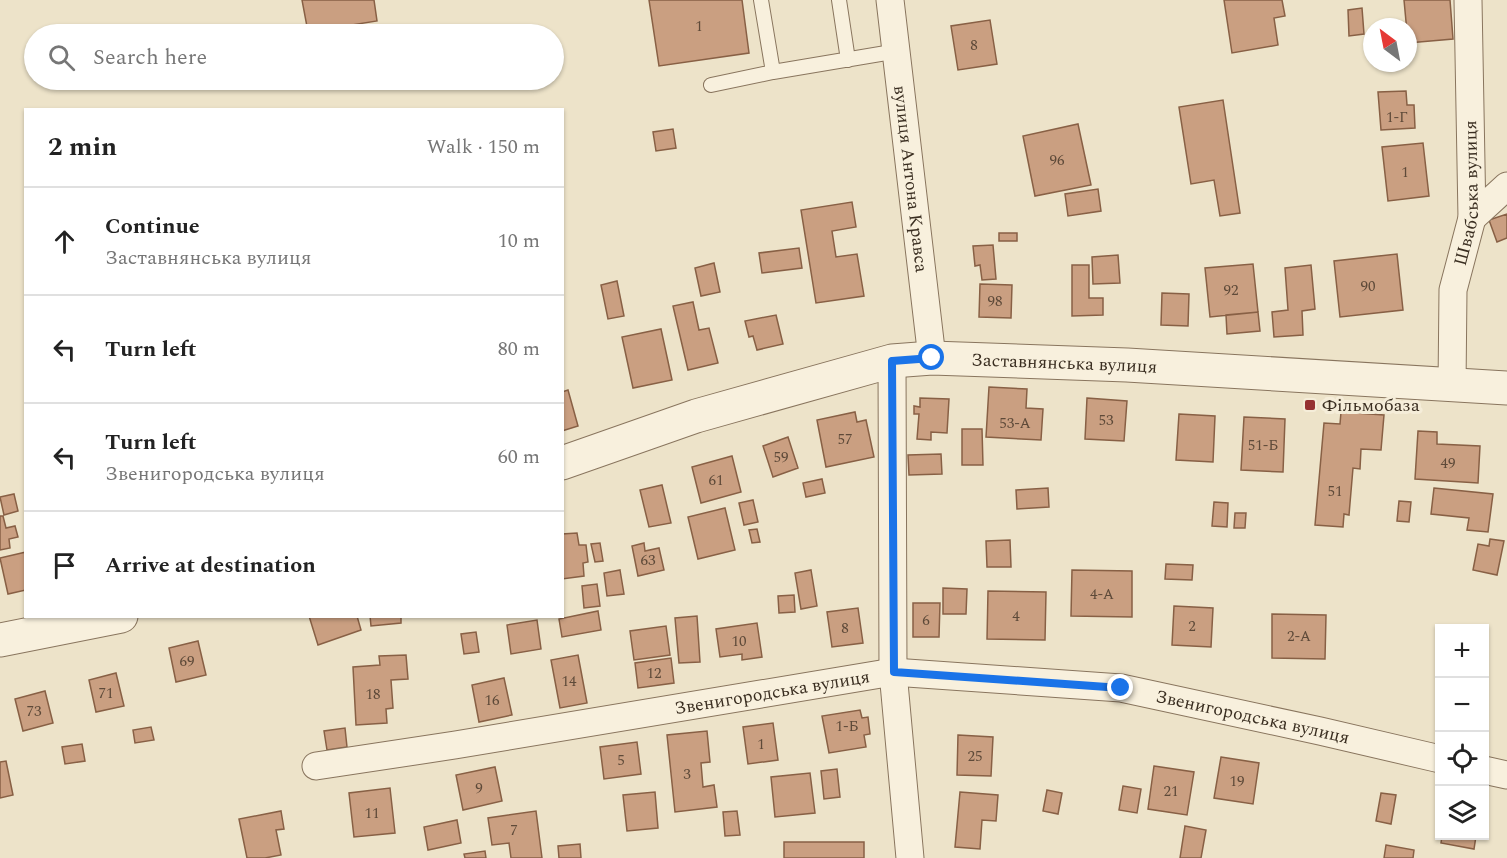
<!DOCTYPE html>
<html lang="en">
<head>
<meta charset="utf-8">
<style>
  :root { --surface:#fff; --page:#f6f6f6; --text:#222; --muted:#767676; --line:#e0e0e0 }
  body { margin:0; font-family:Spectral,serif; background:var(--page); color:var(--text) }
  .controls { position:absolute; right:18px; bottom:18px; display:grid; overflow:hidden; border-radius:0px; box-shadow:0 2px 4px #0004 }
  .controls button { width:54px; height:54px; display:grid; place-items:center; padding:0; border:0; border-bottom:2px solid var(--line); background:var(--surface); color:var(--text); font:30px sans-serif }
  .compass { position:absolute; left:1363px; top:18px; width:54px; height:54px; border-radius:50%; background:var(--surface); box-shadow:0 2px 4px #0004; rotate:328deg }
  .stop { position:absolute; width:18px; height:18px; margin:-14px; border:4px solid #1a73e8; border-radius:50%; background:#fff }
  .stop.end { background:#1a73e8; border-color:#fff; box-shadow:0 2px 6px #0008 }
  .list { margin:0; padding:0; list-style:none }
  h2 { display:flex; justify-content:space-between; align-items:center; height:78px; margin:0; padding:0 24px; font-size:26px }
  h2 small { font-size:20px; font-weight:400; color:var(--muted) }
  .list li { display:grid; grid-template-columns:39px 1fr auto; gap:18px; align-items:center; box-sizing:border-box; height:108px; padding:0 24px; border-top:2px solid var(--line) }
  .list b { display:block; font-size:22px; white-space:nowrap }
  .list p { margin:0; font-size:20px; white-space:nowrap; color:var(--muted) }
  .list em { font-size:20px; font-style:normal; color:var(--muted) }
  .icon { flex:none; width:33px; height:33px; fill:none; stroke:currentColor; stroke-width:2; stroke-linecap:round; stroke-linejoin:round }
  .map { position:relative; flex:none; width:1507px; height:858px; overflow:hidden }
  .search { position:absolute; background:var(--surface); box-shadow:0 2px 4px #0004; left:24px; top:24px; width:540px; height:66px; display:flex; align-items:center; gap:15px; box-sizing:border-box; padding:0 21px; border-radius:33px; color:var(--muted); font-size:22px }
  .panel { position:absolute; background:var(--surface); box-shadow:0 2px 4px #0004; left:24px; top:108px; width:540px; height:510px; border-radius:0px }
  .map>svg:first-child { display:block }
  .building { fill:#ca9f81; stroke:#886045; stroke-width:1.5 }
  .lines { fill:none; stroke-linecap:round; stroke-linejoin:round }
  .service-casing { stroke:#89755e; stroke-width:16 }
  .minor-casing { stroke:#89755e; stroke-width:29 }
  .tertiary-casing { stroke:#89755e; stroke-width:35 }
  .service { stroke:#f8f0dd; stroke-width:14 }
  .minor { stroke:#f8f0dd; stroke-width:27 }
  .tertiary { stroke:#f8f0dd; stroke-width:33 }
  .route { stroke:#1a73e8; stroke-width:8 }
  .poi-dot { fill:#963131; stroke:#f5edd9; stroke-width:2 }
  .labels { text-anchor:middle; dominant-baseline:central; stroke-width:6; stroke-linejoin:round; paint-order:stroke }
  .number-label { font-size:15px; fill:#5e4a39 }
  .street-label { font-size:18px; fill:#3a2e21; stroke:#f5edd9 }
  .poi-label { font-size:18px; fill:#3a2e21; stroke:#f5edd9; text-anchor:start }
</style>
</head>
<body>
<div class="map">
<svg width="1507" height="858" viewBox="0 0 1507 858">
  <rect width="100%" height="100%" fill="#ede3c9"/>
  <path class="building" d="M302,0H374L377,21L308,32Z
    M649,0H742L749,53L659,66Z
    M1224,0H1282L1285,16L1274,18L1278,45L1232,53Z
    M1404,0H1450L1453,39L1408,43Z
    M1362,8L1364,34L1349,36L1348,10Z
    M990,20L997,64L958,70L951,26Z
    M378,28L379,34H330Z
    M1406,91L1407,105H1414L1415,128L1381,130L1378,92Z
    M1223,100L1240,213L1220,216L1214,180L1191,184L1179,107Z
    M1078,124L1091,185L1035,196L1023,136Z
    M673,129L676,148L656,151L653,132Z
    M1423,143L1429,196L1388,201L1382,147Z
    M1098,189L1101,211L1068,216L1065,194Z
    M852,202L856,227L832,231L836,257L857,254L864,296L816,303L801,210Z
    M1507,214V238L1497,242L1489,220Z
    M999,233H1017V241H999Z
    M993,245L996,279L982,280L980,265L975,266L973,246Z
    M799,248L802,268L762,273L759,253Z
    M1397,254L1403,310L1340,317L1334,261Z
    M1118,255L1120,283L1093,284L1092,257Z
    M714,263L720,292L701,296L695,268Z
    M1253,264L1258,312L1210,317L1205,268Z
    M1072,265H1089V298H1103V315L1072,316Z
    M1311,265L1315,309L1302,311L1303,335L1274,337L1272,312L1288,310L1285,268Z
    M617,281L624,316L608,319L601,285Z
    M980,284L1012,285L1011,318L979,317Z
    M1162,293L1189,294L1188,326L1161,325Z
    M693,302L699,330L709,328L718,363L688,370L673,306Z
    M1258,312L1260,331L1227,334L1226,315Z
    M776,315L783,344L757,350L753,336L749,337L745,321Z
    M661,329L672,380L633,388L622,337Z
    M989,387L1027,389L1026,408L1043,409L1041,440L986,437Z
    M568,390L578,426L562,431V392Z
    M920,398L949,399L947,433L931,432V440L917,439L919,414H914V406L920,407Z
    M1087,398L1127,401L1124,441L1085,439Z
    M855,412L857,422L866,420L874,457L826,467L817,420Z
    M1341,412L1384,415L1381,450L1361,449L1360,469L1353,468L1349,515L1344,514L1343,527L1315,525L1324,423L1340,424Z
    M1179,414L1215,416L1213,462L1176,460Z
    M1244,417L1285,419L1283,472L1241,470Z
    M962,429H982L983,465H962Z
    M1418,431L1437,432V444L1480,446L1478,483L1415,479Z
    M788,437L798,468L773,477L763,446Z
    M941,454L942,474L909,475L908,455Z
    M732,456L741,492L701,503L692,467Z
    M822,479L825,493L806,497L803,483Z
    M662,485L671,523L649,527L640,490Z
    M1048,488L1049,507L1017,509L1016,490Z
    M1434,488L1493,494L1488,532L1467,530L1469,518L1431,514Z
    M14,494L18,511L4,515L0,497Z
    M753,500L758,522L744,525L739,503Z
    M1399,501L1411,502L1409,522L1397,521Z
    M1214,502L1228,503L1227,527L1212,526Z
    M725,508L735,550L698,559L688,517Z
    M1235,513H1246L1245,528H1234Z
    M0,516H3L6,528L15,526L18,537L9,539L10,548L0,550Z
    M757,529L760,542L752,543L749,530Z
    M577,533L579,545H586L588,562L583,563L584,576L562,579V534Z
    M1490,539L1504,541L1497,575L1473,570L1478,544L1489,546Z
    M1010,540L1011,567H987L986,541Z
    M600,543L603,561L595,562L591,544Z
    M644,543L645,551L659,548L664,570L638,576L632,546Z
    M26,552V590L8,594L0,558Z
    M1166,564L1193,565L1192,580L1165,579Z
    M620,570L624,594L607,596L604,573Z
    M811,570L817,606L801,609L795,573Z
    M1072,570L1132,571V617L1071,616Z
    M597,584L600,606L584,608L582,586Z
    M943,588L967,589L966,614H943Z
    M988,591L1046,592L1045,640L987,639Z
    M794,595L795,612L779,613L778,596Z
    M913,603H940L939,637H913Z
    M1174,606L1213,608L1211,647L1172,645Z
    M858,608L863,643L832,647L827,612Z
    M598,611L601,630L562,637L559,619Z
    M1272,614L1326,615L1325,659L1272,658Z
    M309,616H357L361,630L318,645Z
    M370,616H401V623L371,626Z
    M697,616L700,662L679,663L675,618Z
    M537,620L541,649L511,654L507,625Z
    M757,623L762,657L742,660V654L720,657L716,629Z
    M666,626L670,655L634,660L630,631Z
    M476,632L479,652L464,654L461,634Z
    M198,641L206,675L176,682L169,648Z
    M406,655L408,679L391,680L393,708L386,709L387,723L356,725L353,667L380,665L379,656Z
    M578,655L587,703L560,708L551,660Z
    M671,658L674,683L638,688L635,663Z
    M1440,672V693L1436,692Z
    M116,673L124,706L96,712L89,680Z
    M504,678L512,715L479,722L472,685Z
    M45,691L53,723L23,731L15,699Z
    M860,710L862,718L868,717L870,734L864,735L866,747L829,753L822,716Z
    M773,723L778,760L748,764L743,727Z
    M151,727L154,740L135,743L133,730Z
    M345,728L347,747L327,750L324,731Z
    M707,731L710,762L701,763L703,787L714,785L717,807L675,812L667,735Z
    M958,735L993,737L991,776L957,775Z
    M637,742L641,774L604,779L600,747Z
    M82,744L85,761L65,764L62,747Z
    M1221,757L1259,763L1253,804L1214,798Z
    M6,761L13,795L0,798V762Z
    M1154,766L1194,772L1187,815L1148,809Z
    M495,767L502,801L463,810L456,775Z
    M837,769L840,797L824,799L821,771Z
    M810,773L815,813L775,817L771,777Z
    M1123,786L1141,789L1137,813L1119,810Z
    M390,788L395,833L354,837L349,793Z
    M1047,790L1062,793L1058,814L1043,811Z
    M655,792L658,828L627,831L623,795Z
    M960,792L998,795L996,821L982,820L980,849L955,847Z
    M1381,793L1396,795L1391,824L1376,821Z
    M281,811L284,829L276,830L281,855L265,858H247L239,819Z
    M536,811L542,858H511L509,843L492,845L488,818Z
    M737,811L740,835L725,836L723,812Z
    M457,820L461,843L428,850L424,827Z
    M1185,826L1206,830L1201,858H1180Z
    M1442,836H1476L1474,849L1441,843Z
    M784,842H864V858H784Z
    M580,844L581,858H559L558,846Z
    M1386,845L1414,850L1413,858H1384Z
    M485,851L486,858H465L464,854Z"/>
  <g class="lines">
    <defs>
      <path id="service" d="M761,0L773,72
        M839,0L848,60
        M711,85L773,72L898,51"/>
      <g id="minor">
        <path id="s1" d="M890,0L932,358"/>
        <path d="M1472,218L1507,186"/>
        <path d="M892,361L893,672L910,858"/>
        <path id="s2" d="M1452,386L1453,290L1472,218L1468,0"/>
        <path id="s3" d="M316,766L455,745L893,672L1121,688L1320,731L1440,759"/>
        <path d="M1484,770L1507,775"/>
      </g>
      <g id="tertiary">
        <path id="s4" d="M562,463L696,416L892,361L932,358L1127,365L1507,388"/>
        <path d="M0,640L121,616"/>
      </g>
    </defs>
    <use href="#service" class="service-casing"/>
    <use href="#minor" class="minor-casing"/>
    <use href="#tertiary" class="tertiary-casing"/>
    <use href="#service" class="service"/>
    <use href="#minor" class="minor"/>
    <use href="#tertiary" class="tertiary"/>
  </g>
  <g class="lines">
    <path class="route" d="M932,358L892,361L894,672L1121,688"/>
  </g>
  <rect class="poi-dot" x="1304" y="399" width="12" height="12" rx="3"/>
  <g class="labels">
    <g class="number-label">
      <text x="699" y="26">1</text>
      <text x="974" y="45">8</text>
      <text x="1397" y="117">1-Г</text>
      <text x="1057" y="160">96</text>
      <text x="1405" y="172">1</text>
      <text x="1368" y="286">90</text>
      <text x="1231" y="290">92</text>
      <text x="995" y="301">98</text>
      <text x="1106" y="420">53</text>
      <text x="1015" y="423">53-А</text>
      <text x="845" y="439">57</text>
      <text x="1263" y="445">51-Б</text>
      <text x="781" y="457">59</text>
      <text x="1448" y="463">49</text>
      <text x="716" y="480">61</text>
      <text x="1335" y="491">51</text>
      <text x="648" y="560">63</text>
      <text x="1102" y="594">4-А</text>
      <text x="1016" y="616">4</text>
      <text x="926" y="620">6</text>
      <text x="1192" y="626">2</text>
      <text x="845" y="628">8</text>
      <text x="1299" y="636">2-А</text>
      <text x="739" y="641">10</text>
      <text x="187" y="661">69</text>
      <text x="654" y="673">12</text>
      <text x="569" y="681">14</text>
      <text x="106" y="693">71</text>
      <text x="373" y="694">18</text>
      <text x="492" y="700">16</text>
      <text x="34" y="711">73</text>
      <text x="847" y="726">1-Б</text>
      <text x="761" y="744">1</text>
      <text x="975" y="756">25</text>
      <text x="621" y="760">5</text>
      <text x="687" y="774">3</text>
      <text x="1237" y="781">19</text>
      <text x="479" y="788">9</text>
      <text x="1171" y="791">21</text>
      <text x="372" y="813">11</text>
      <text x="514" y="830">7</text>
    </g>
    <g class="street-label">
      <text stroke="none"><textPath href="#s1" startOffset="180">вулиця Антона Кравса</textPath></text>
      <text stroke="none"><textPath href="#s2" startOffset="195">Швабська вулиця</textPath></text>
      <text stroke="none"><textPath href="#s4" startOffset="518">Заставнянська вулиця</textPath></text>
      <text stroke="none"><textPath href="#s3" startOffset="462">Звенигородська вулиця</textPath></text>
      <text stroke="none"><textPath href="#s3" startOffset="948">Звенигородська вулиця</textPath></text>
    </g>
    <g class="poi-label">
      <text x="1322" y="405">Фільмобаза</text>
    </g>
  </g>
</svg>
<div class="controls">
<button>+</button>
<button>−</button>
<button><svg class="icon" aria-label="locate" viewBox="0 0 24 24"><circle cx="12" cy="12" r="6"/><path d="M12 2v4M12 18v4M2 12h4M18 12h4"/></svg></button>
<button><svg class="icon" aria-label="layers" viewBox="0 0 24 24"><path d="M12 4l9 5-9 5-9-5zM3 14l9 5 9-5"/></svg></button>
</div>
<svg class="compass" viewBox="-18 -18 36 36"><path d="M0-13l5 13h-10z" fill="#e53935"/><path d="M0 13l5-13h-10z" fill="#767676"/></svg>
<div class="stop" style="left:932px;top:358px"></div>
<div class="stop end" style="left:1121px;top:688px"></div>
<div class="search"><svg class="icon" aria-label="search" viewBox="0 0 24 24"><circle cx="10" cy="10" r="6"/><path d="M15 15l6 6"/></svg>Search here</div>
<section class="panel">
<h2>2 min<small>Walk · 150 m</small></h2>
<ul class="list">
<li><svg class="icon" aria-label="ahead" viewBox="0 0 24 24"><path d="M12 20V5M6 11l6-6 6 6"/></svg><div><b>Continue</b><p>Заставнянська вулиця</p></div><em>10 m</em></li>
<li><svg class="icon" aria-label="left" viewBox="0 0 24 24"><path d="M17 20v-9H6M10 6l-5 5 5 5"/></svg><div><b>Turn left</b></div><em>80 m</em></li>
<li><svg class="icon" aria-label="left" viewBox="0 0 24 24"><path d="M17 20v-9H6M10 6l-5 5 5 5"/></svg><div><b>Turn left</b><p>Звенигородська вулиця</p></div><em>60 m</em></li>
<li><svg class="icon" aria-label="arrive" viewBox="0 0 24 24"><path d="M6 21V4h12l-3 4 3 4H6"/></svg><div><b>Arrive at destination</b></div></li>
</ul>
</section>
</div>
</body>
</html>
